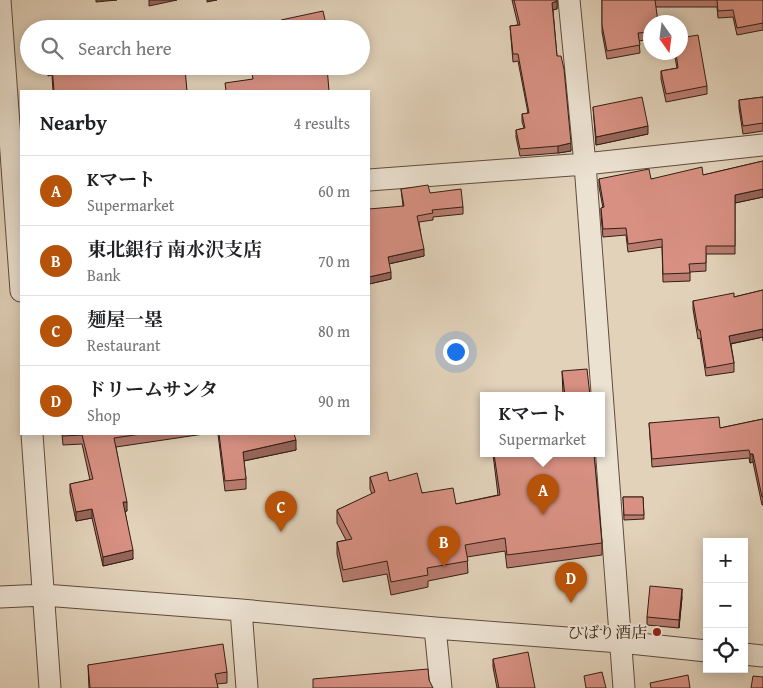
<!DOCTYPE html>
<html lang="en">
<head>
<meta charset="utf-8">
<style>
  :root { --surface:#fff; --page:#f2f2f2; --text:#202124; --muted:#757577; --line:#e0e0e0; --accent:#b45309 }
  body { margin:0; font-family:"Gentium Book Plus","Noto Serif JP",serif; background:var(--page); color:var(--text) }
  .controls { position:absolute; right:15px; bottom:15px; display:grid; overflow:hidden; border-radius:0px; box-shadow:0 2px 12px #0003 }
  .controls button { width:45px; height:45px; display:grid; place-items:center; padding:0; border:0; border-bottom:1px solid var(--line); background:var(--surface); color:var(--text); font:25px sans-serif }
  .compass { position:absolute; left:643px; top:15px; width:45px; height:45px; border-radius:50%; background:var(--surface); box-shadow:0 2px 12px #0003; rotate:166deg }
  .you { position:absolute; left:455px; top:351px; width:18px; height:18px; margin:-12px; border:4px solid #fff; border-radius:50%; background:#1a73e8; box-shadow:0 0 0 8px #1a73e833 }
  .badge { display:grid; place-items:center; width:32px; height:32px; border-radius:50%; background:var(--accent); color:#fff; font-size:16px; font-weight:700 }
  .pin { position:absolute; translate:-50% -41px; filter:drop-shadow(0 1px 2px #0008) }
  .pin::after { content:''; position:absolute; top:26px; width:18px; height:15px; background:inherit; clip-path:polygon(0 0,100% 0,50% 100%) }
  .popup { position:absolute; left:480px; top:392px; width:125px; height:65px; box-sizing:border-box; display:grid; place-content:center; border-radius:0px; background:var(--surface); filter:drop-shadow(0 1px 4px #0005); font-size:16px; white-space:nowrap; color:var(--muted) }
  .popup b { font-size:19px; color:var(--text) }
  .popup::after { content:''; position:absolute; left:50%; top:100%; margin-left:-10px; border:10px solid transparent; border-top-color:var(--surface) }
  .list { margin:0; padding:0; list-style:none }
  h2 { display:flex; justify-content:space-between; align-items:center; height:65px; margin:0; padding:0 20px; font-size:21px }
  h2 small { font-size:16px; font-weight:400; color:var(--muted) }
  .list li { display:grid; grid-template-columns:32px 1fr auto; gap:15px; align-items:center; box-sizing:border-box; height:70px; padding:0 20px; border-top:1px solid var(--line) }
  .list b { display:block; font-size:19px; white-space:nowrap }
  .list p { margin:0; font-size:16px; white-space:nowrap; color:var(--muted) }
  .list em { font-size:16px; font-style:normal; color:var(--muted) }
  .icon { flex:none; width:28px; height:28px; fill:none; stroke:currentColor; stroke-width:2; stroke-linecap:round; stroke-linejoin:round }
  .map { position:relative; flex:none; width:763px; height:688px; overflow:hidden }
  .search { position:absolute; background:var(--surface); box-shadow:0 2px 12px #0003; left:20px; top:20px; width:350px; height:55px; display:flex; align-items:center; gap:12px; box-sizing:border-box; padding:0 18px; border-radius:28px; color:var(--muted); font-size:19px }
  .panel { position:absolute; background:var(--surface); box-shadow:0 2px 12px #0003; left:20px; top:90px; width:350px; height:345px; border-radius:0px }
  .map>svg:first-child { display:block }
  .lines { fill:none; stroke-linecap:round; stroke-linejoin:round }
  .minor-casing { stroke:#604b3e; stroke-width:23 }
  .minor { stroke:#ece2d2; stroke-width:21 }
  .wall { fill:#b97c70; stroke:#341e14 }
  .shaded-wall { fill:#96655b; stroke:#341e14 }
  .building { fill:#d79082; stroke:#341e14 }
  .poi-dot { fill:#8f2418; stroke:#ece2d2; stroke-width:2 }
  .labels { text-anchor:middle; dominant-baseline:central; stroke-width:4; stroke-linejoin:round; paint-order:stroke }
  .poi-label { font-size:16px; fill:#341e14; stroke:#ece2d2; text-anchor:end }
</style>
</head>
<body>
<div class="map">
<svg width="763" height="688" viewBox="0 0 763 688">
  <rect width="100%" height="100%" fill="#e2d2ba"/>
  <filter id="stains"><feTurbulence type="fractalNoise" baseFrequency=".004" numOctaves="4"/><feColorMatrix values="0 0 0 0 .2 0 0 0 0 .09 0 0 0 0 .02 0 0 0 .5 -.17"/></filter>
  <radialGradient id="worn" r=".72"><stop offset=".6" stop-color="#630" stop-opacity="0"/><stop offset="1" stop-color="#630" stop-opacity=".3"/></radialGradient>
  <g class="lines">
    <defs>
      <path id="minor" d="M0,0L21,291
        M569,0L585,164L624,688
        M369,180L585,164L763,145
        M32,434L50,688
        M0,597L44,595L241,610L435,628L620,642L707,651
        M241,610L247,688
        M435,628L441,688
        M744,654L763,656"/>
    </defs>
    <use href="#minor" class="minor-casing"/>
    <use href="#minor" class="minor"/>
  </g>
  <path class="wall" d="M96,0H117L96,2Z
    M512,0H557V9L553,10L557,56L571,151L558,153L520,156L516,137V130L524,128L522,122V114L528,113L518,61L513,62L510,26L518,25Z
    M602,0H763V30L737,35L733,17L718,18L717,7H656L650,22V39L639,41L640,53L607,59L602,32Z
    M674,52H680L707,86V94L666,102L661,79V71L677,68Z
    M46,66H181L187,91H53L52,75L48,76Z
    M763,97V131L743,134L739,108V100Z
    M593,107L648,134L596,145Z
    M763,161V197L735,203V254H706V271L690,272V281L663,282L662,247L628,252L626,235L603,237L601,215V208H603L599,187V179H651L703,175Z
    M401,189L430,193L463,207V214L433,217V220L419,222L424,256L389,264L391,279L369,284L403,206Z
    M763,290V341V337L731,344L734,363V372L706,376L700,338L698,339L693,309V301L734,297Z
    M562,371L590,396H563Z
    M763,419V505H762L753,462L750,463L749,458L652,467L649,423L720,428Z
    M62,434H204L116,447L127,511H125L133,559L103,566L92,518L76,521L70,493V484L90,480L82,444L63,445Z
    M218,434H294L296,450L244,461L246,479V489L225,491Z
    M493,454H594L602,543V555L507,568L505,551L467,557L468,573L428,581V587L391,595L387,574L343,582L337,554V542L346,540L337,523V510L372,494L370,489V477L389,481L456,504L498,495Z
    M623,497H643L644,519L624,520Z
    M682,597L679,628L647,625V617Z
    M493,659L535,688H497L493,667Z
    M88,665L227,672V683L217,684L218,688H89Z"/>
  <path class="shaded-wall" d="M149,0H177L149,6Z
    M207,0H217L207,2Z
    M557,1V9L552,10V3Z
    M648,126V134L596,145V137Z
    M571,143V151L558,153V146Z
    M763,189V197L735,203V195Z
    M424,249V256L388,264V257Z
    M391,272V279L369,284V277Z
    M763,329V337L729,344V336Z
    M296,440V450L243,461V452Z
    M750,454H753V462L750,463Z
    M123,502H127V511L123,512Z
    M92,509V518L76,521V512Z
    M133,550V559L103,566V557Z
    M682,589V597L679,628V620Z"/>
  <path class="building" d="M514,0H557V1L552,3L557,56H561L564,69L571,143L558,146L520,149L516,130L525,128L522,114L529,113L518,54H513L510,26L520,25Z
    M602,0H655L658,22H650V32L638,33L640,45L607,51L602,25Z
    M717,0H763V23L737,28L733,10L718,11Z
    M323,11L327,29H283L281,20Z
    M698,35L707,86L666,94L661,71L678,68L676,52H680V38Z
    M48,66H181V70L185,69L187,91H54L52,67H48Z
    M327,67L329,91H226L225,83L253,79L252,74Z
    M642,97L648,126L596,137L593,107Z
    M763,97V123L743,126L739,100Z
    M763,161V189L735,195V246H706V263L689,264L690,273L663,274L662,239L628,244L626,228L603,229L601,208L604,207L599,179L649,169L651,179L702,167L703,175Z
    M428,185L430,193L461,189L463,207L432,210L433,213L417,216L424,249L388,257L391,272L369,277V209L404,206L401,189Z
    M763,290V332V329L729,336L734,363L706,368L700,330H698L693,301L734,293V297Z
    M587,369L590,396H565L562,371Z
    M719,417L720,428L763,419V497H762L753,454H750L749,450L652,459L649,423Z
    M62,434H141L114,438L127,502H123L133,550L103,557L92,509L76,512L70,484L93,479L82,435L63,436Z
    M219,434H294L296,440L243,452L246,479L225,481Z
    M494,454H594L602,543L507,555L505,538L465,545L468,561L427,568L428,575L391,582L387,561L343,570L337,542L352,539L337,510L375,492L370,477L387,472L389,481L417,473L422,493L453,488L456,504L500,495Z
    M623,497H643L644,515H624Z
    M650,586L682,589L679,620L647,617Z
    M223,644L227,672L215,674L218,688H90L88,665Z
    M528,652L535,688H499L493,659Z
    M428,669L429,680L433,688H313V679Z
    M602,672L606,688H586L584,676Z
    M688,675L690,688H651L650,683Z
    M753,676L763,677V688H751Z"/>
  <circle class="poi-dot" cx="657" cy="632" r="5"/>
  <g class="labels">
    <g class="poi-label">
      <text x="647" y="632">ひばり酒店</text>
    </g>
  </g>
  <rect width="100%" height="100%" filter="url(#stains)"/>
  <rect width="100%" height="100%" fill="url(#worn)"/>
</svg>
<div class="controls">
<button>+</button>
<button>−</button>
<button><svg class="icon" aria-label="locate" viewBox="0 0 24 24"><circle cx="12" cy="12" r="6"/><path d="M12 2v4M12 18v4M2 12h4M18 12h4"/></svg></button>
</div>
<svg class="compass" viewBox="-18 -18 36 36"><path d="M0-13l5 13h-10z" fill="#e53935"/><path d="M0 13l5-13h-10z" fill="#757577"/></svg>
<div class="you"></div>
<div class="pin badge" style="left:543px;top:515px">A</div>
<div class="popup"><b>Kマート</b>Supermarket</div>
<div class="pin badge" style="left:444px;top:567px">B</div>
<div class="pin badge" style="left:281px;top:532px">C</div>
<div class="pin badge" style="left:571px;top:603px">D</div>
<div class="search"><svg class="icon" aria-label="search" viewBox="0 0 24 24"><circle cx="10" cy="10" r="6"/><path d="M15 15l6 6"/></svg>Search here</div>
<section class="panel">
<h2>Nearby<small>4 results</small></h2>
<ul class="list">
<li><span class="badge">A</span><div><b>Kマート</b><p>Supermarket</p></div><em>60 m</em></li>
<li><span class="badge">B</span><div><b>東北銀行 南水沢支店</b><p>Bank</p></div><em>70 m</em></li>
<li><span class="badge">C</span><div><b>麺屋一塁</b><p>Restaurant</p></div><em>80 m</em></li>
<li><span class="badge">D</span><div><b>ドリームサンタ</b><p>Shop</p></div><em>90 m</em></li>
</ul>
</section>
</div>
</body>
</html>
